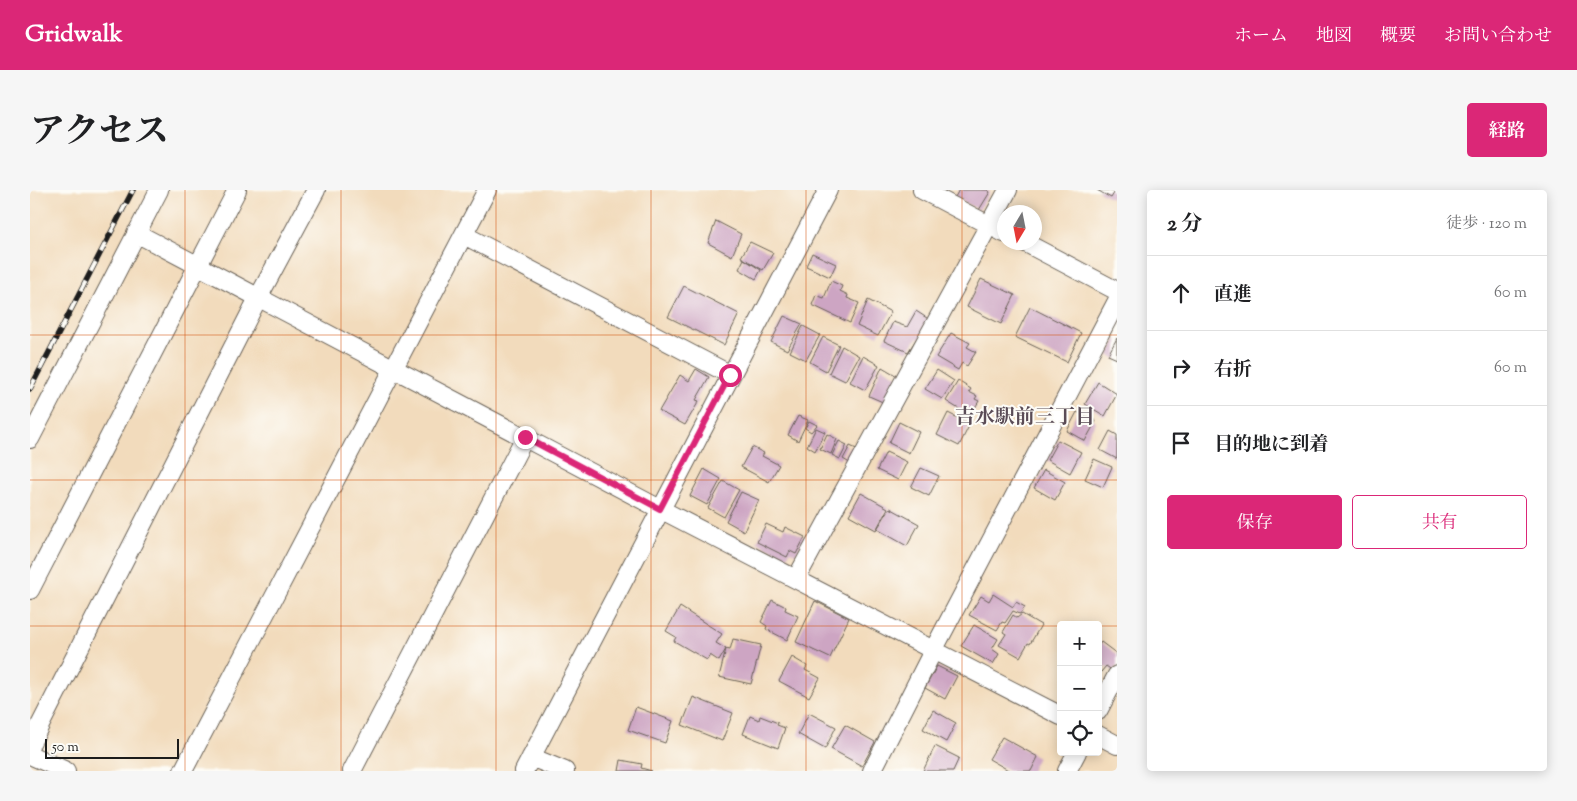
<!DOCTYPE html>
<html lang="ja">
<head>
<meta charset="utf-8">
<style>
  :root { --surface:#fff; --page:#f6f6f6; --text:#202124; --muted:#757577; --line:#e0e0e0; --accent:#db2777 }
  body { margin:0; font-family:"Sorts Mill Goudy","Noto Serif JP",serif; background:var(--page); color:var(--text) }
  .controls { position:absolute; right:15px; bottom:15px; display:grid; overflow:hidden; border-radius:5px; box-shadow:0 2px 12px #0003 }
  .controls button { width:45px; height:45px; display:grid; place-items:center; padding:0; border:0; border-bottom:1px solid var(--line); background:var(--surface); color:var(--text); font:25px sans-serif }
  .compass { position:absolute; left:967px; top:15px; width:45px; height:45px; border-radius:50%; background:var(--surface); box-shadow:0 2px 12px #0003; rotate:190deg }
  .scale { position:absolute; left:15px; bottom:12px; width:134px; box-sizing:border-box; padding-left:5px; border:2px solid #1c1c1c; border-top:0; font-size:14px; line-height:18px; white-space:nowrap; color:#1c1c1c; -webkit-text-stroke:4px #fdfcf7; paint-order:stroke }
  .stop { position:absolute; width:15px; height:15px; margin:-11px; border:4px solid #db2777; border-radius:50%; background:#fff }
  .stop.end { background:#db2777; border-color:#fff; box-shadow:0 1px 5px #0008 }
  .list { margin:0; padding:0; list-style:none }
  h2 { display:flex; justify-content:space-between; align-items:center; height:65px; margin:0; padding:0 20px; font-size:21px }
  h2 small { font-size:16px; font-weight:400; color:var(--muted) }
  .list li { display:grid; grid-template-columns:32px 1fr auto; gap:15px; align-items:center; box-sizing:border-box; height:75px; padding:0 20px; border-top:1px solid var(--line) }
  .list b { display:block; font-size:19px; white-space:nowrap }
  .list em { font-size:16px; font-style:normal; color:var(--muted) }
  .actions { display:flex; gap:10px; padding:15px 20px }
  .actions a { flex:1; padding:11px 0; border:1px solid var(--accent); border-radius:5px; text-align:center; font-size:18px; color:var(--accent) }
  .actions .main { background:var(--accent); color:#fff }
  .icon { flex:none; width:28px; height:28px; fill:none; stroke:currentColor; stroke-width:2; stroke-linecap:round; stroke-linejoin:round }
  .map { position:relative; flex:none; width:1087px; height:581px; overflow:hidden; border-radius:5px }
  header { display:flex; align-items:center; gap:30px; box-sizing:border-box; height:70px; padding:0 25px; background:var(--accent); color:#fff }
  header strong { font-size:24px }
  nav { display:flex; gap:28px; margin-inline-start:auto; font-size:18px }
  .intro { display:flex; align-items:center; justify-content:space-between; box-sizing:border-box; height:120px; padding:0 30px }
  h1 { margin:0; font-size:35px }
  .button { padding:12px 22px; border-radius:5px; background:var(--accent); color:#fff; font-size:18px; font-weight:700 }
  main { display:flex; gap:30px; padding:0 30px }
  aside { flex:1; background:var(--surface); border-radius:5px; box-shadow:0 2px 12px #0003 }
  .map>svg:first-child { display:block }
  .building { fill:#cda5c3 }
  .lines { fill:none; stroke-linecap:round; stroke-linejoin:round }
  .minor-casing { stroke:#675f54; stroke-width:20 }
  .minor { stroke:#fff; stroke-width:18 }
  .rail-casing { stroke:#1c1c1c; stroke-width:5.5 }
  .rail { stroke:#fdfcf7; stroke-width:4; stroke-dasharray:11; stroke-linecap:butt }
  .route { stroke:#db2777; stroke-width:6 }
  .grid { fill:none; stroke:#d4530e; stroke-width:1; stroke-opacity:0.55 }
  .labels { text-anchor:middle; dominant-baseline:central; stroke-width:4; stroke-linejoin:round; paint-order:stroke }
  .neighbourhood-label { font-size:20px; font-weight:bold; fill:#5a4c56; stroke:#fdfcf7 }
</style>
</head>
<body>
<header>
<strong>Gridwalk</strong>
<nav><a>ホーム</a><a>地図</a><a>概要</a><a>お問い合わせ</a></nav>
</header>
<div class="intro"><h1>アクセス</h1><a class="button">経路</a></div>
<main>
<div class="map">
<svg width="1087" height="581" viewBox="0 0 1087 581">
  <rect width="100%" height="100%" fill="#fdfcf7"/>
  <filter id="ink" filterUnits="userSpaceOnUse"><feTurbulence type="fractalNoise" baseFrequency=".02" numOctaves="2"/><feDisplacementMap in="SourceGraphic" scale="10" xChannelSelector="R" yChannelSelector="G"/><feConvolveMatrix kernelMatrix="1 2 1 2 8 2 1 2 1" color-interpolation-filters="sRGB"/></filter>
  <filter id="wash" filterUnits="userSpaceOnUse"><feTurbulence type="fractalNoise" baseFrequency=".0096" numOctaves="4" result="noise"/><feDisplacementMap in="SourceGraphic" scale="20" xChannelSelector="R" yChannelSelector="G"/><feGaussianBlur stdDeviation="1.12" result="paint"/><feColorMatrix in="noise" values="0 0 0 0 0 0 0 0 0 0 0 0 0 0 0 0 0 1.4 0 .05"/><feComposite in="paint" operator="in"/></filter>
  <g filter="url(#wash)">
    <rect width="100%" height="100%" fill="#f2dbbc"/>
    <g id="blocks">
      <path class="building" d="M929,0H957L960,2L949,20L925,7Z
        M1067,0H1086L1081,8Z
        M686,31L711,44L702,66L678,53Z
        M720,52L743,63L733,80L711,67Z
        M782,63L806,74L800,87L776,76Z
        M714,69L731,80L726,89L709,79Z
        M951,89L985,105L971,134L937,117Z
        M801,91L812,96L810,101L818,105L817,108L829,113L820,133L782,115L786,105L794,108Z
        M654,96L709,124L694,155L638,127Z
        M838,110L861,122L848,146L827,136Z
        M1000,117L1051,143L1037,172L985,147Z
        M886,121L900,130L891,149L887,148L878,162L854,151L863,132L877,137Z
        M754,126L772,134L757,160L741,152Z
        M773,136L790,145L776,170L760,162Z
        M921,143L940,153L937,157L946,162L937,176L932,173L928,180L906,167Z
        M793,147L809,155L796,181L780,172Z
        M1087,148V169L1078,165Z
        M812,156L829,166L815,191L799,183Z
        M833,166L849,175L835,200L820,192Z
        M852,177L869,187L855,213L839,206Z
        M666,179L679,187L666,210L669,211L655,235L629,221L650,185L659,191Z
        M907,180L924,191L912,209L895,199Z
        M928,191L941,199L939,202L947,206L945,209L949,211L940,226L916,211Z
        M1068,192L1087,204L1075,226L1055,214Z
        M1047,222L1066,231L1055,251L1037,241Z
        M918,223L940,234L929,256L907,245Z
        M768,226L778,230L768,251L758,245Z
        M779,231L787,235L781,242L775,238Z
        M869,232L889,242L879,263L859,253Z
        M786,238L795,242L785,261L777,256Z
        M1080,241L1087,245V269L1070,260Z
        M797,244L807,249L801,264L790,259Z
        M1028,250L1051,262L1040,283L1017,270Z
        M809,251L817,255L810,269L802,265Z
        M820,256L831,261L823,275L813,269Z
        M722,257L734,263L732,266L749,275L739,292L711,277Z
        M856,262L877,272L868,290L847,280Z
        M1064,269L1082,277L1073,297L1055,289Z
        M891,278L909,286L899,306L881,297Z
        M674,279L691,289L677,315L660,306Z
        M1014,280L1035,292L1025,310L1004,298Z
        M693,291L709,300L694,327L678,318Z
        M711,302L729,310L714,341L696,331Z
        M831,303L858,318L846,340L819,325Z
        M860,318L889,334L877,356L847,339Z
        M736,334L753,342L755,337L775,347L766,364L760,361L757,367L727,352Z
        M963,404L983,417L986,412L995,417L990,424L983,421L975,433L972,432L967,440L939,425L951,406L959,411Z
        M742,410L756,417L755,420L768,426L757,450L736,439L737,436L731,432Z
        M785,411L819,428L800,468L766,452Z
        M650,417L692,444L686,453L696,459L689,471L680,465L677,470L644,451L646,447L636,441Z
        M992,424L1011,435L1000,454L998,453L990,467L969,455L976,444L973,442L983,425L987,428Z
        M944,435L968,449L962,459L969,464L963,474L931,456Z
        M703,449L731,455L721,494L689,487L696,459L700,460Z
        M1071,452L1087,464V476L1083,481L1076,476L1071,482L1068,480V456Z
        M762,467L777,476L775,480L790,488L779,507L749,491Z
        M907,476L927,486L915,509L895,498Z
        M663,507L703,523L692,551L652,535Z
        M606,517L643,531L635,553L598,540Z
        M903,520L926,533L916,552L893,539Z
        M779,523L806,537L795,559L768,544Z
        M720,526L729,530L730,526L748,533L747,535L755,538L748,558L713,544Z
        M815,535L845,552L832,576L801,559Z
        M972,547L1008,567L1001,581H980L959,569Z
        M905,556L929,568L923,581H893Z
        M591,570L612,574L611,578L622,581H589Z"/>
    </g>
  </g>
  <g filter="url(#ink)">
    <use href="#blocks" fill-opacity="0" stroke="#675f54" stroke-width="1"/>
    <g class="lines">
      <defs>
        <path id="minor" d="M892,0L974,43
          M106,43L630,319L1031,526
          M434,45L701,185
          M994,52L1087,101
          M0,249L129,0
          M766,389L978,0
          M0,400L207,0
          M1068,521L1087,485
          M1068,545L1087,555
          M0,555L228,108L286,0
          M0,565L36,581
          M501,567L535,581
          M153,581L457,0
          M322,581L495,247
          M494,581L798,0
          M842,581L904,459L1087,111
          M1037,581L1047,562"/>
      </defs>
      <use href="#minor" class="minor-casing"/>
      <use href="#minor" class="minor"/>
      <defs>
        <path id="rail" d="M0,199L103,0"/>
      </defs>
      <use href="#rail" class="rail-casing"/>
      <use href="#rail" class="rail"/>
    </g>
  </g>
  <g class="lines" filter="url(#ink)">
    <path class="route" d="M495,247L630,319L700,185"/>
  </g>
  <path class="grid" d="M155,0V581M311,0V581M466,0V581M621,0V581M776,0V581M932,0V581M0,145H1087M0,290H1087M0,436H1031M1068,436H1087"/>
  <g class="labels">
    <g class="neighbourhood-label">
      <text x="995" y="228">吉水駅前三丁目</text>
    </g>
  </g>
</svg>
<div class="controls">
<button>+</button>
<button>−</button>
<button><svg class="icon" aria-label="locate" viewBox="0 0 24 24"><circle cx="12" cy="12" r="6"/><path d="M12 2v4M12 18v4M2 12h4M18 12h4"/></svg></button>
</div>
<svg class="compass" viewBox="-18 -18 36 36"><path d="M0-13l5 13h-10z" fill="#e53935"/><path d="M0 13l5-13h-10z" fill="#757577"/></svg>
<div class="scale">50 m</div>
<div class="stop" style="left:700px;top:185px"></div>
<div class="stop end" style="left:495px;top:247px"></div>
</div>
<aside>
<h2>2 分<small>徒歩 · 120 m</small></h2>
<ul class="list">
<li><svg class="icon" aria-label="ahead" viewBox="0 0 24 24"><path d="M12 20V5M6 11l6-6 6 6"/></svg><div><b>直進</b></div><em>60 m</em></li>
<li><svg class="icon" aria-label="right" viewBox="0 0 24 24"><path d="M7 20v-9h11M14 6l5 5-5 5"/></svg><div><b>右折</b></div><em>60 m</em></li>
<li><svg class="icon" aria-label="arrive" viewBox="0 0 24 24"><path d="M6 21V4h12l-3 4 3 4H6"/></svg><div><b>目的地に到着</b></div></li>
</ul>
<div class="actions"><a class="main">保存</a><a>共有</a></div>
</aside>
</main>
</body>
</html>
